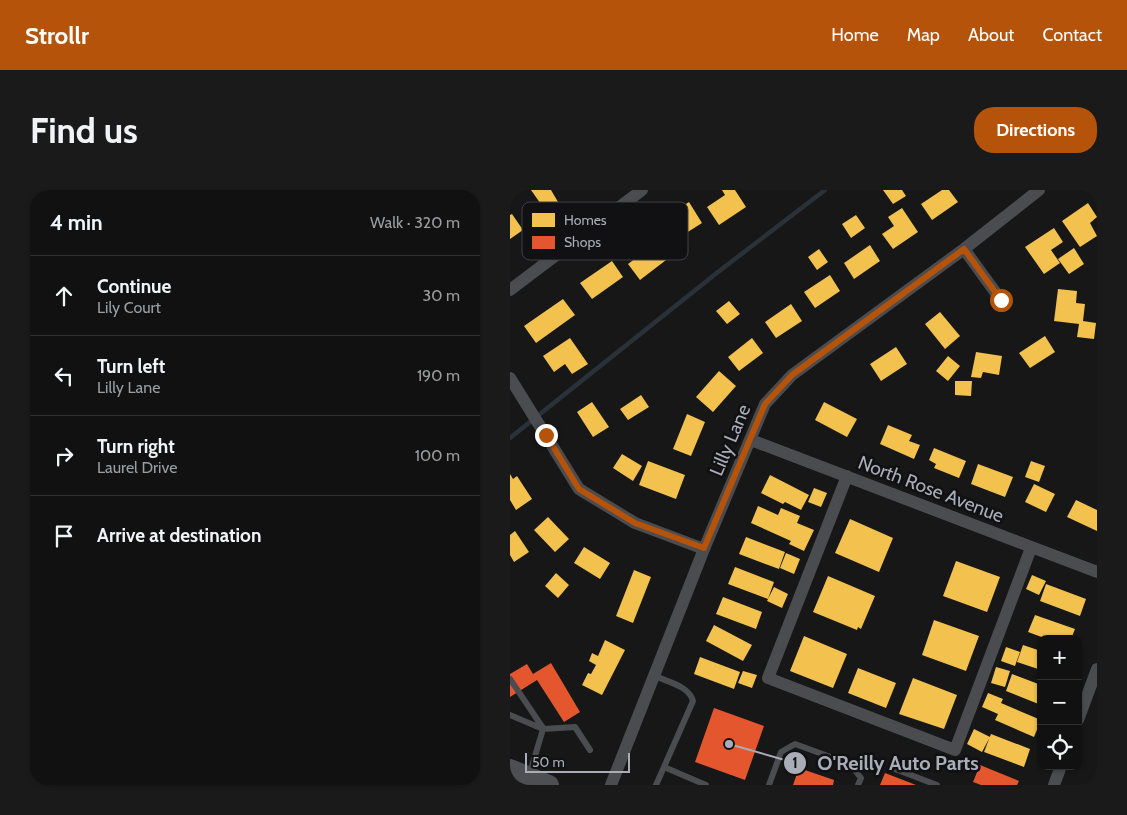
<!DOCTYPE html>
<html lang="en">
<head>
<meta charset="utf-8">
<style>
  :root { --surface:#111; --page:#1a1a1a; --text:#f1f3f6; --muted:#9c9d9f; --line:#303131; --accent:#b45309 }
  body { margin:0; font-family:Cabin,sans-serif; background:var(--page); color:var(--text) }
  .controls { position:absolute; right:15px; bottom:15px; display:grid; overflow:hidden; border-radius:10px; box-shadow:0 1px 4px #0004 }
  .controls button { width:45px; height:45px; display:grid; place-items:center; padding:0; border:0; border-bottom:1px solid var(--line); background:var(--surface); color:var(--text); font:25px sans-serif }
  .scale { position:absolute; left:15px; bottom:12px; width:105px; box-sizing:border-box; padding-left:5px; border:2px solid #a8adb8; border-top:0; font-size:14px; line-height:18px; white-space:nowrap; color:#a8adb8; -webkit-text-stroke:4px #111113; paint-order:stroke }
  .stop { position:absolute; width:15px; height:15px; margin:-11px; border:4px solid #b45309; border-radius:50%; background:#fff }
  .stop.end { background:#b45309; border-color:#fff; box-shadow:0 1px 5px #0008 }
  .list { margin:0; padding:0; list-style:none }
  h2 { display:flex; justify-content:space-between; align-items:center; height:65px; margin:0; padding:0 20px; font-size:21px }
  h2 small { font-size:16px; font-weight:400; color:var(--muted) }
  .list li { display:grid; grid-template-columns:32px 1fr auto; gap:15px; align-items:center; box-sizing:border-box; height:80px; padding:0 20px; border-top:1px solid var(--line) }
  .list b { display:block; font-size:19px; white-space:nowrap }
  .list p { margin:0; font-size:16px; white-space:nowrap; color:var(--muted) }
  .list em { font-size:16px; font-style:normal; color:var(--muted) }
  .icon { flex:none; width:28px; height:28px; fill:none; stroke:currentColor; stroke-width:2; stroke-linecap:round; stroke-linejoin:round }
  .map { position:relative; flex:none; width:587px; height:595px; overflow:hidden; border-radius:20px }
  header { display:flex; align-items:center; gap:30px; box-sizing:border-box; height:70px; padding:0 25px; background:var(--accent); color:#fff }
  header strong { font-size:24px }
  nav { display:flex; gap:28px; margin-inline-start:auto; font-size:18px }
  .intro { display:flex; align-items:center; justify-content:space-between; box-sizing:border-box; height:120px; padding:0 30px }
  h1 { margin:0; font-size:35px }
  .button { padding:12px 22px; border-radius:20px; background:var(--accent); color:#fff; font-size:18px; font-weight:700 }
  main { display:flex; gap:30px; padding:0 30px }
  aside { flex:1; background:var(--surface); border-radius:20px; box-shadow:0 1px 4px #0004 }
  .map>svg:first-child { display:block }
  .homes { fill:#f2c14e }
  .shops { fill:#e4572e }
  .lines { fill:none; stroke-linecap:round; stroke-linejoin:round }
  .stream { stroke:#2a3239; stroke-width:4.5 }
  .service { stroke:#4b4c50; stroke-width:6 }
  .minor { stroke:#4b4c50; stroke-width:12 }
  .primary { stroke:#4d4f52; stroke-width:20 }
  .route { stroke:#b45309; stroke-width:6 }
  .labels { text-anchor:middle; dominant-baseline:central; stroke-width:5; stroke-linejoin:round; paint-order:stroke }
  .street-label { font-size:19px; fill:#a8adb8; stroke:#111113 }
  .key { fill:#111113; stroke:#3e4045; stroke-width:1 }
  .key-label { font-size:14px; fill:#a8adb8 }
  .leader { fill:none; stroke:#a8adb8; stroke-width:2 }
  .callout-dot { fill:#a8adb8; stroke:#111113; stroke-width:2 }
  .mark-label { font-size:15px; text-anchor:middle; font-weight:bold; fill:#111 }
  .callout-label { font-size:20px; text-anchor:middle; font-weight:bold; fill:#a8adb8; stroke:#111113; stroke-width:5; stroke-linejoin:round; paint-order:stroke }
</style>
</head>
<body>
<header>
<strong>Strollr</strong>
<nav><a>Home</a><a>Map</a><a>About</a><a>Contact</a></nav>
</header>
<div class="intro"><h1>Find us</h1><a class="button">Directions</a></div>
<main>
<aside>
<h2>4 min<small>Walk · 320 m</small></h2>
<ul class="list">
<li><svg class="icon" aria-label="ahead" viewBox="0 0 24 24"><path d="M12 20V5M6 11l6-6 6 6"/></svg><div><b>Continue</b><p>Lily Court</p></div><em>30 m</em></li>
<li><svg class="icon" aria-label="left" viewBox="0 0 24 24"><path d="M17 20v-9H6M10 6l-5 5 5 5"/></svg><div><b>Turn left</b><p>Lilly Lane</p></div><em>190 m</em></li>
<li><svg class="icon" aria-label="right" viewBox="0 0 24 24"><path d="M7 20v-9h11M14 6l5 5-5 5"/></svg><div><b>Turn right</b><p>Laurel Drive</p></div><em>100 m</em></li>
<li><svg class="icon" aria-label="arrive" viewBox="0 0 24 24"><path d="M6 21V4h12l-3 4 3 4H6"/></svg><div><b>Arrive at destination</b></div></li>
</ul>
</aside>
<div class="map">
<svg width="587" height="595" viewBox="0 0 587 595">
  <rect width="100%" height="100%" fill="#171717"/>
  <path class="homes" d="M21,0H41L48,12L35,20Z
    M212,0H225L236,17L209,35L197,17L215,5Z
    M373,0H392L396,6L383,14Z
    M432,0H439L448,12L422,30L411,14Z
    M179,12L192,33L162,52L148,32Z
    M578,13L587,27L580,33L587,46L570,57L552,31Z
    M392,18L408,42L383,59L372,44L384,36L378,27Z
    M2,24L13,40L0,49V25Z
    M346,25L355,38L341,48L332,34Z
    M544,38L553,52L541,60L550,73L534,84L515,57Z
    M140,40L160,67L130,90L118,74L134,62L125,51Z
    M360,55L370,71L344,89L334,73Z
    M564,58L574,74L559,84L548,69Z
    M309,59L318,72L307,80L298,67Z
    M102,71L113,87L82,109L70,93Z
    M320,85L330,101L305,118L294,102Z
    M548,99L567,101L566,113L575,114L573,131L586,133L584,149L567,147L569,134L544,131Z
    M53,109L65,125L26,153L14,136Z
    M219,111L230,124L217,134L206,121Z
    M281,114L292,131L266,148L255,132Z
    M430,122L450,146L435,159L415,134Z
    M535,146L545,162L520,178L509,163Z
    M60,148L78,174L62,184L55,174L44,182L33,166Z
    M242,148L253,163L229,181L218,167Z
    M386,157L397,174L371,191L360,174Z
    M466,162L492,166L489,185L473,182L471,188L461,187Z
    M438,166L450,176L438,191L426,181Z
    M209,181L226,196L203,222L186,207Z
    M445,191H462L461,206L445,205Z
    M131,205L139,217L118,230L110,219Z
    M82,212L99,237L83,247L67,222Z
    M314,212L347,229L337,247L305,230Z
    M177,224L195,232L181,266L163,259Z
    M378,235L402,245L399,251L410,255L404,269L370,254Z
    M424,258L456,271L449,288L424,278L426,274L419,270Z
    M112,264L132,276L123,291L103,278Z
    M138,271L175,285L166,309L129,295Z
    M521,271L535,276L529,292L515,287Z
    M468,274L503,287L495,307L461,294Z
    M0,284L3,289L7,286L22,309L6,320L0,310Z
    M260,285L299,305L291,320L275,312L273,314L251,303Z
    M524,294L545,304L536,322L515,312Z
    M304,298L317,303L311,317L298,312Z
    M566,310L587,320V341L557,327Z
    M248,316L268,325L271,318L290,326L287,333L304,340L294,361L279,354L281,351L241,333Z
    M38,327L59,349L45,362L24,340Z
    M340,329L383,348L369,382L325,363Z
    M5,341L19,362L4,372L0,365V345Z
    M236,347L275,362L269,379L229,364Z
    M74,357L100,373L90,389L64,373Z
    M276,363L290,369L284,384L270,378Z
    M446,371L490,387L477,422L433,406Z
    M225,377L264,392L258,409L218,394Z
    M124,380L141,387L123,433L106,426Z
    M46,383L59,395L48,408L35,396Z
    M522,385L536,391L529,405L516,399Z
    M318,386L365,406L351,439L348,437L347,440L303,422Z
    M536,394L576,409L570,426L530,411Z
    M264,397L278,404L272,418L257,411Z
    M213,407L252,422L246,439L206,424Z
    M525,425L565,439L561,449H537L518,442Z
    M424,430L469,446L456,481L412,465Z
    M204,435L242,455L233,471L196,451Z
    M294,446L337,464L323,498L280,481Z
    M95,450L115,460L92,505L72,495L78,483L81,484L86,475L79,471L82,463L88,466Z
    M513,455L531,461V480L507,472Z
    M496,457L510,462L505,476L491,471Z
    M190,467L230,482L224,499L184,484Z
    M486,477L500,481L495,497L481,493Z
    M348,478L386,493L376,518L338,503Z
    M233,481L247,485L242,498L228,493Z
    M502,484L531,495V515L496,501Z
    M403,488L447,505L434,539L389,524Z
    M478,503L493,509L491,513L531,530L524,547L485,530L488,524L472,517Z
    M464,539L480,547L472,562L457,554Z
    M481,544L520,559L514,577L474,562Z"/>
  <path class="shops" d="M41,473L70,522L54,532L27,490L0,507V484L17,474L23,484Z
    M204,518L254,536L235,590L185,572Z
    M470,575L509,591L507,595H471L463,592Z
    M289,578L324,590L323,595H283Z
    M375,583L406,595H370Z"/>
  <g class="lines">
    <path class="stream" d="M0,248L208,82L315,0"/>
    <path class="service" d="M145,486C158,492 179,496 183,511L154,577
      M0,489L33,538
      M0,525L33,539L65,537L80,560
      M385,579L427,595
      M20,583L33,539
      M146,595L154,577L196,595
      M259,595L271,562L285,554L340,574L351,588L348,595"/>
    <path class="minor" d="M454,59L491,110
      M0,100L132,0
      M0,188L69,299L125,333L194,359
      M241,250L587,382
      M337,286L258,488L445,560L521,358
      M568,530L587,479
      M101,595L194,359L255,214L282,185L454,59L529,0
      M544,595L551,576"/>
    <path class="primary" d="M0,579L39,595"/>
  </g>
  <g class="lines">
    <path class="route" d="M36,245L69,299L125,333L194,358L255,214L282,185L454,59L491,110"/>
  </g>
  <g class="labels">
    <g class="street-label">
      <text transform="translate(220 250) rotate(-67)">Lilly Lane</text>
      <text transform="translate(421 299) rotate(21)">North Rose Avenue</text>
    </g>
  </g>
  <rect x="12" y="12" width="166" height="58" rx="8" class="key"/>
  <rect x="22" y="23" width="23" height="14" fill="#f2c14e"/>
  <rect x="22" y="46" width="23" height="13" fill="#e4572e"/>
  <g class="key-label">
    <text x="54" y="35">Homes</text>
    <text x="54" y="57">Shops</text>
  </g>
  <path class="leader" d="M219 554L285 573"/>
  <g class="callout-dot">
    <circle cx="219" cy="554" r="5"/>
    <circle cx="285" cy="573" r="12"/>
  </g>
  <g class="mark-label">
    <text x="285" y="578">1</text>
  </g>
  <g class="callout-label">
    <text x="388" y="580">O'Reilly Auto Parts</text>
  </g>
</svg>
<div class="controls">
<button>+</button>
<button>−</button>
<button><svg class="icon" aria-label="locate" viewBox="0 0 24 24"><circle cx="12" cy="12" r="6"/><path d="M12 2v4M12 18v4M2 12h4M18 12h4"/></svg></button>
</div>
<div class="scale">50 m</div>
<div class="stop" style="left:491px;top:110px"></div>
<div class="stop end" style="left:36px;top:245px"></div>
</div>
</main>
</body>
</html>
